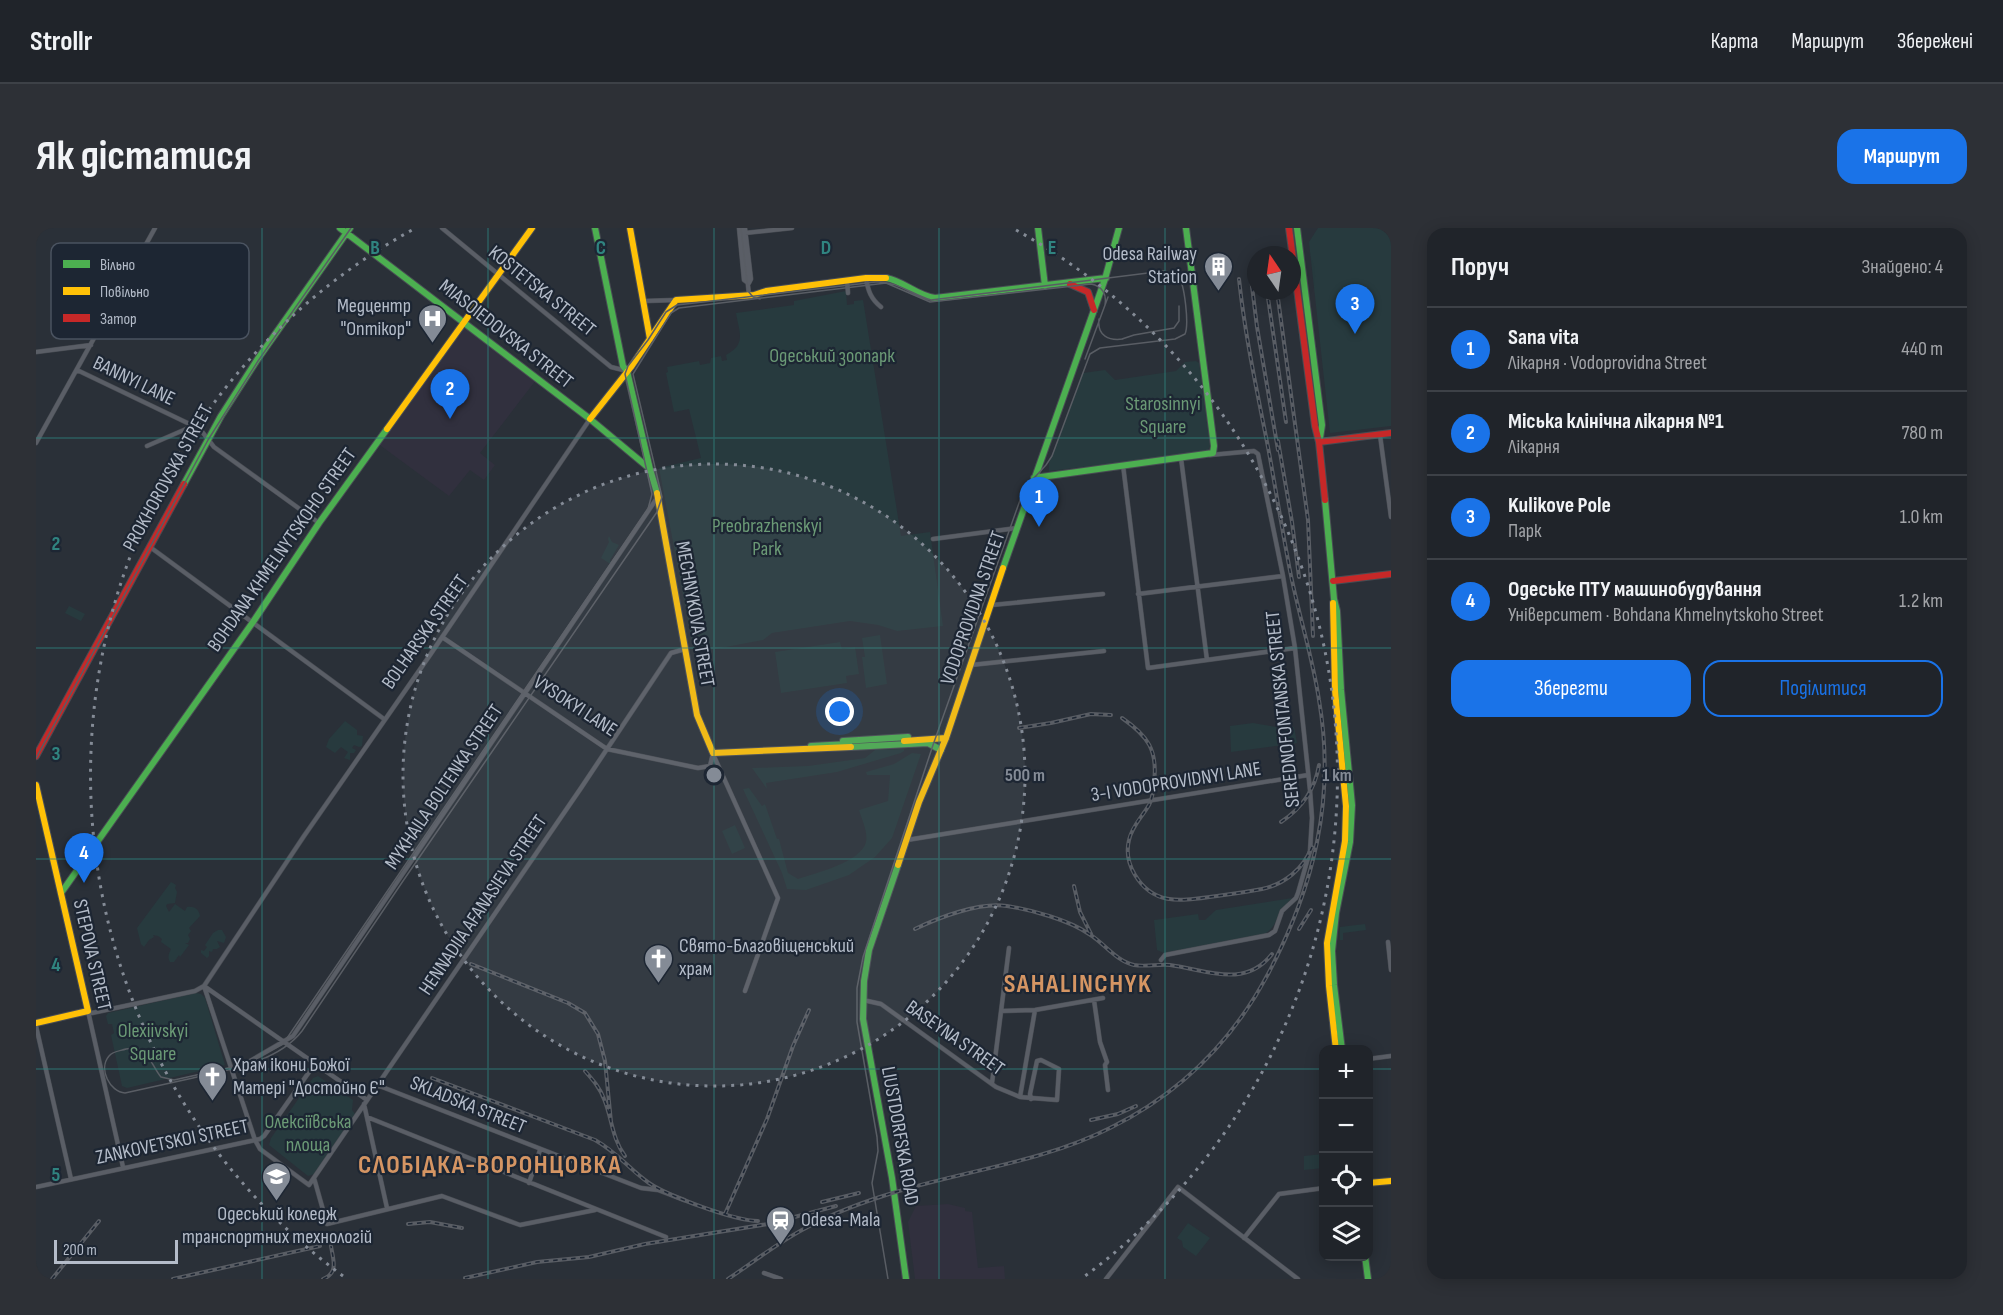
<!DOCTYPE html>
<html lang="uk">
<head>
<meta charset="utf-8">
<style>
  :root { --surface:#20242a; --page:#2d3036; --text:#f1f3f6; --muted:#a2a4a8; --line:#3d4147; --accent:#1a73e8 }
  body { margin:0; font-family:"Sofia Sans Condensed",sans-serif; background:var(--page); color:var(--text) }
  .controls { position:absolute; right:18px; bottom:18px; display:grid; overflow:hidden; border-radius:12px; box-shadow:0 3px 15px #0003 }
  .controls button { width:54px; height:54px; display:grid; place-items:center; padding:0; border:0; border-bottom:2px solid var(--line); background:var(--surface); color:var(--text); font:30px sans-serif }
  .compass { position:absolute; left:1211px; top:18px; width:54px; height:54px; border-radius:50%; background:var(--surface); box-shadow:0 3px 15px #0003; rotate:347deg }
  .scale { position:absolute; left:18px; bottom:15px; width:124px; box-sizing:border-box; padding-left:6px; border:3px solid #b4bcc9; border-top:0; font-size:16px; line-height:21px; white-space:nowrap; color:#b4bcc9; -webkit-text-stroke:4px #1d2633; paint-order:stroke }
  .you { position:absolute; left:804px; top:484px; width:21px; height:21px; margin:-15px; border:4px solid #fff; border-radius:50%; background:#1a73e8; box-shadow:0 0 0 9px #1a73e833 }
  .badge { display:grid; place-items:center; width:39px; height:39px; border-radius:50%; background:var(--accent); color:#fff; font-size:20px; font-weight:700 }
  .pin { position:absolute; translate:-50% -50px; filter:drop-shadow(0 2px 3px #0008) }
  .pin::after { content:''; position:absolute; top:32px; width:21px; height:18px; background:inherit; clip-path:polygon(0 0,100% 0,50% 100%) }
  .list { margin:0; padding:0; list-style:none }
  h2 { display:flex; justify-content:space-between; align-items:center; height:78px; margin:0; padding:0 24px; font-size:26px }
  h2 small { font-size:20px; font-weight:400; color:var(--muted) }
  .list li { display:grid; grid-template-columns:39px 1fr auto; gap:18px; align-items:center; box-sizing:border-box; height:84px; padding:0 24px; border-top:2px solid var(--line) }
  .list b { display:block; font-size:22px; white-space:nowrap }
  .list p { margin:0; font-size:20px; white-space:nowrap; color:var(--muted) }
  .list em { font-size:20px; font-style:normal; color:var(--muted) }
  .actions { display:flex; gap:12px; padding:18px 24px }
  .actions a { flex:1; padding:14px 0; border:2px solid var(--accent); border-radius:18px; text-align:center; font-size:21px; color:var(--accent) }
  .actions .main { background:var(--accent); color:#fff }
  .icon { flex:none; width:33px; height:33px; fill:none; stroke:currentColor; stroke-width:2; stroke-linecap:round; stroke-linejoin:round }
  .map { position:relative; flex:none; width:1355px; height:1051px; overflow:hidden; border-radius:18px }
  header { display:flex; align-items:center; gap:36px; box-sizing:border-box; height:84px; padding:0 30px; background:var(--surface); border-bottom:2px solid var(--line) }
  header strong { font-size:28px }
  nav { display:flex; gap:33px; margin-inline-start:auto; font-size:21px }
  .intro { display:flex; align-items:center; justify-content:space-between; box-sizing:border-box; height:144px; padding:0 36px }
  h1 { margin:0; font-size:42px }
  .button { padding:15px 27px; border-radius:18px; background:var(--accent); color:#fff; font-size:21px; font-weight:700 }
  main { display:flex; gap:36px; padding:0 36px }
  aside { flex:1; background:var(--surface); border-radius:18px; box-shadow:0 3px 15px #0003 }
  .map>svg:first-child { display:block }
  .medical { fill:#31303e }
  .green { fill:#273a3e }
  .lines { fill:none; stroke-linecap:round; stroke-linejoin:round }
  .street-casing { stroke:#484c53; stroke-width:5 }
  .fast-casing { stroke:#484c53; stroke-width:8 }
  .slow-casing { stroke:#484c53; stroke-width:8 }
  .jam-casing { stroke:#484c53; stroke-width:8 }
  .street { stroke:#5a5e66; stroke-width:4 }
  .fast { stroke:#4caf50; stroke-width:6 }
  .slow { stroke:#ffc107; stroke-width:6 }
  .jam { stroke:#c62828; stroke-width:6 }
  .tram { stroke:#595d64; stroke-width:1.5 }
  .rail-casing { stroke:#595d64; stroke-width:4 }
  .rail { stroke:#1d2633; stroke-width:1.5; stroke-dasharray:4.5; stroke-linecap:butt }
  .grid { fill:none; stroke:#308480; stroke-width:1.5; stroke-opacity:0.55 }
  .ring { fill:none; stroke:#848b96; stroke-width:3; stroke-dasharray:3 6 }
  .labels { text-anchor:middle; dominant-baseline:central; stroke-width:4.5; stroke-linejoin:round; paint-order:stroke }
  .poi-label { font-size:20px; fill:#b4bcc9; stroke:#1d2633; text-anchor:start }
  .street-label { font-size:20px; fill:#b4bcc9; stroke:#1d2633 }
  .park-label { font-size:20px; fill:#6b9a76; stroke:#1d2633 }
  .district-label { font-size:26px; font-weight:bold; letter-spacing:1.5px; fill:#d59563; stroke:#1d2633 }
  .key { fill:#1d2633; stroke:#4a5360; stroke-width:1.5 }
  .key-label { font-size:16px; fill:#b4bcc9 }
  .grid-label { font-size:20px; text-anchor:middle; font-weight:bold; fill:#308480; stroke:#1d2633; stroke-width:4.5; stroke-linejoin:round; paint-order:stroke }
  .centre { fill:#848b96; stroke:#1d2633; stroke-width:3 }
  .ring-label { font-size:18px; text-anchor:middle; font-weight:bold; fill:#848b96; stroke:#1d2633; stroke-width:4.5; stroke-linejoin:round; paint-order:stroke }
</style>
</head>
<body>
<header>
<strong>Strollr</strong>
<nav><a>Карта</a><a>Маршрут</a><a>Збережені</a></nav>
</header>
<div class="intro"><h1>Як дістатися</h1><a class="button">Маршрут</a></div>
<main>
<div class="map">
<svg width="1355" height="1051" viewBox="0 0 1355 1051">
  <rect width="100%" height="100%" fill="#2a3038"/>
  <path class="medical" d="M428,94L500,152L444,225L459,237L448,252L434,242L413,268L341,215Z
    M912,976L929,980V983L936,984L942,1040L968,1038L969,1051H879L872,994L880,978Z"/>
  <path class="green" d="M1282,0H1355V198L1294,205L1273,14Z
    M810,63L811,77L818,76V73L827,72L865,308L894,304L907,398L861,403L842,397L814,393L736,405L727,412L658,425L623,240L665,230L653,181L638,184L630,145L632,144L631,139L663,133L664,137L674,135L675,130L685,128L686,133L691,132L690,127C711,116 703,104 700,85L758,77V73Z
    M1160,133L1163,135L1174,218L1172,222L1165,225L1013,243V235L1047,145L1069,142L1079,152L1140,143L1149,134Z
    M573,308L576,314L583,317L574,332L576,337L565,330L573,314L572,311Z
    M33,378L49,386L45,393L29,385Z
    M844,407L851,456L830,460L826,429H829L826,410Z
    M804,414L806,421L819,419L823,446L810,448L811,455L745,465L739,424Z
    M309,493L321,502V507L327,508L326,518L323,519L318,517L316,520L320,522L318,525H314V532L308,530L312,524L305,519L299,525L290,519L293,511Z
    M1217,495L1246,500L1258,499L1261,515L1195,524L1194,498Z
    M868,521V523L865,525L801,544L730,555L731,561L716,540L772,538L829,530L839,522Z
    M876,525L885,526L856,610L839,629L813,647L770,662L751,661L746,645L707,561L713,560L726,578L729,576L741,611H743L752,645L762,651C780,645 825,634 830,614C832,604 826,592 823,582L852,573L854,547H831L830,544L858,536Z
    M699,597L709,620L696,626L686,603Z
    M135,654L140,657L139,660L141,664L139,675L131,676L130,678L133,684L139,676L149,683L151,679C158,678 163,681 164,688L153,700L155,703L152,707L154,711L152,715H149L153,717L144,729L143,727L138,734H134C131,728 133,726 135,721L125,714L126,711L122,708L117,707L118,709L113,712L108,719L105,716L101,700Z
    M1257,670C1239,684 1244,700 1223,709L1128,725L1121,722L1118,692L1162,686L1163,692H1169L1180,682Z
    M1329,696L1330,702L1307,705V712H1304V699Z
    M182,702H186L190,709L188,715L181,713L184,719L181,721H177L176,724L173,723V728L171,730L165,725V722L168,723L171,719L169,717L177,705Z
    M160,765L165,766L169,770L189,837L91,860L86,858L75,807L78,805L76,796H72L70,788L72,785Z
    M282,848L317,872L316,882L319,886L279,946L272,948L233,917L235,910L277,850Z
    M1287,926V940L1268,942V928Z
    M1152,995L1174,1010L1160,1028L1147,1019L1146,1013L1141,1010Z"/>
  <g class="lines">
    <defs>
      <path id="street" d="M406,0L575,139L591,143
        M703,0L708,52L712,55
        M706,0L713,67
        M709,0L715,51L713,55
        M709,5L756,0
        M830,50C832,63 835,71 845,79
        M811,52L812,65
        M608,73L640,72
        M0,124L55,117
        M41,142L164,201L178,219L283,295
        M1344,207L1355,289
        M0,215L119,0
        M111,218L157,198
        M1145,230L1171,432
        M1087,237L1112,440L1259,420
        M897,311L981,300
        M114,319L348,491
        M1102,366L1247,348
        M956,377L1067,366
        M406,409L571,521L662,540L674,538L677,525
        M935,437L1068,423
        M677,526L742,670L709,763
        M871,612L1272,547
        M1352,714L1355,742
        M1125,732L1129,727L1233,707L1239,703L1246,683L1260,670L1262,665L1274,623L1276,590L1274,562L1259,420L1247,348L1222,226L1218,223L1174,227
        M168,758L219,912L224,921L273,957L545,560L635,425L649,421
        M168,758L331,872
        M827,772L845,776L960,859L984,869L1021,872L1023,841L1005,832L1001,833L994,866L995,871
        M1058,772L1064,814L1071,834L1069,837L1072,862
        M965,783L999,782L1067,770
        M0,798L35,951
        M1332,831L1355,828
        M197,843L257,808L621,270
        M956,855L973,720
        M341,857L605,960L622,962L648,972
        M984,869L999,782
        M328,876L351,980
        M331,889L630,1009
        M87,939L52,783L56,785L159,763L168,758L268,608L394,427L554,191
        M278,950L291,996L406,968L484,997L559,982
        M493,955L504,922
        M0,959L224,911L228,908L278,837
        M1208,1010L1243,966L1288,960
        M728,1045L745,1051
        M1070,1051L1142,959L1262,1051"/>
      <path id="fast" d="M304,0L554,191L614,241L621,265
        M559,0L587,138L591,143L614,241
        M1002,0L1009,58
        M1261,0L1286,197L1284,210
        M850,50C868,53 881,68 899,70L1070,50
        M998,250L1177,225L1178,218L1150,0
        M148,256L185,188L221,132L314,0
        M1289,272L1298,371L1301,383L1305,462L1316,577L1314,614L1300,685L1296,723L1298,757L1306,822
        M967,340L1069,51L1083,0
        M807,513L872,509
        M775,518L813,516
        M815,519L892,515L905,522
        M862,637L833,722L828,753L827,791L856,950L870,1051
        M25,665L217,394L283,295L351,201
        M1329,1028L1332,1051"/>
      <path id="slow" d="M594,0L614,111
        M554,191L595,139L640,72L718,67L730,63L830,50H850
        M351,201L496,0
        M621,265L661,487L677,525L815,519
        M1297,375L1299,462L1310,578L1309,613L1291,715L1293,758L1300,822
        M868,513L910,510
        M0,557L52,783L0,795
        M862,637L883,574L910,510L967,340
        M1332,955L1355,953"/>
      <path id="jam" d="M1253,0L1279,198L1283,214L1289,272
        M1034,56L1052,64L1058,82
        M1283,214L1355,205
        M1297,353L1355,346
        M0,528L148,256"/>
    </defs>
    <use href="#street" class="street-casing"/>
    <use href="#fast" class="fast-casing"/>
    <use href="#slow" class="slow-casing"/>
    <use href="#jam" class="jam-casing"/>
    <use href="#street" class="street"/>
    <use href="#fast" class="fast"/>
    <use href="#slow" class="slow"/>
    <use href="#jam" class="jam"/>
    <path class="tram" d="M705,0L712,63L717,69L724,71
      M1063,91C1061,108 1073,113 1087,111
      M1086,111L1098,107L1138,100L1143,93V78
      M1049,131L1072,69
      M0,530L172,212L222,133L315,0
      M852,1051L836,955L842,923L841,909L821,794V760L827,729L897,517L988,261L1010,237L1016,228L1054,126L1064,120L1139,111L1149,106C1153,97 1149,56 1142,48C1138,44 1134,44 1128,43L895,72C875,66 861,53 840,54L641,77L630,84L612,112L592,138L589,146L616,266L612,281L247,816L210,836L138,852L125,849C118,841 114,827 105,822C100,819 95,820 90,821C84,823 77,823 73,828C62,841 74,864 89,865C112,860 134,855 157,850C193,842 242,834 266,803L367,653L621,284L626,269L597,146L635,85L643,80L850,55L894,74L1055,56C1066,58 1071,66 1069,77"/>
    <defs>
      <path id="rail" d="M1215,50L1221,99L1242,222
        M1231,63L1250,194
        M1241,63L1272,292L1277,408
        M1242,213L1256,294L1263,349
        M1086,490C1112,508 1122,522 1118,555C1117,563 1117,569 1113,577C1106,589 1096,598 1093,612C1090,624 1093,637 1099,647C1119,680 1149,672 1181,668C1196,666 1211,664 1226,661C1249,656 1267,641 1276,619
        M983,500L1015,495L1055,486L1075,487
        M1245,594C1266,580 1279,562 1283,537
        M1038,658L1044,684L1055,706
        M879,701C904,689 943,674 971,678C996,682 1033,692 1053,706C1068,715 1080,733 1098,737C1109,739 1123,736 1134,737C1170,742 1209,761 1236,726
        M1263,701L1275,682
        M435,736L532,775L549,785L562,806L569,833L575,894
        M549,843C557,852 564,860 568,871C576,890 576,911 589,928
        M396,850L559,912C582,925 593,941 613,955C632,968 699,993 722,993
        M1055,892L1082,886L1100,878
        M786,974L823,965
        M689,986L731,891L757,818L773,782
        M372,996L394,994L426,1000
        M429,1050L501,1034L553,1029L609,1016L732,996L800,978
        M16,1051L63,993
        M137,1051L284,1018
        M287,1051C303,1045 297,1031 295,1018
        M692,1051C716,1035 740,1016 766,1002C791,988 819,977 847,968C922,943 1003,936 1074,900C1143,866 1196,814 1232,746C1278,659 1300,571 1283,472C1276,425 1260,379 1252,332C1245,295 1239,257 1232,219C1221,163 1209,108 1203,51"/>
    </defs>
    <use href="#rail" class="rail-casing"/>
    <use href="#rail" class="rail"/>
  </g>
  <path class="grid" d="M226,0V1051M452,0V1051M678,0V1051M903,0V1051M1129,0V1051M0,210H1355M0,420H1355M0,631H1355M0,841H1288M1332,841H1355"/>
  <circle cx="678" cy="547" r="311" fill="#848b96" fill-opacity=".12"/>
  <g class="ring">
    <circle cx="678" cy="547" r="311"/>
    <path d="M307 1048A623 623 0 0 1 376 2M980 2A623 623 0 0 1 1049 1048"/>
  </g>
  <defs>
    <symbol id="building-pin" viewBox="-11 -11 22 30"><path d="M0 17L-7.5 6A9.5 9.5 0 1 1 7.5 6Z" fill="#848b96" stroke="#1d2633"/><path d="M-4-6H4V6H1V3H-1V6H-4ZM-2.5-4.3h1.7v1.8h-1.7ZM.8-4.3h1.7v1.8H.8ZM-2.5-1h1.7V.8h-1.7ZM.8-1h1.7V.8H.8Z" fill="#fff"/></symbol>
    <symbol id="hospital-pin" viewBox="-11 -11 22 30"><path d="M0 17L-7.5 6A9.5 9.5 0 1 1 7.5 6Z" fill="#848b96" stroke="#1d2633"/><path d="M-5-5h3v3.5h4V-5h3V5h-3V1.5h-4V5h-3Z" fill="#fff"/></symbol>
    <symbol id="church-pin" viewBox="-11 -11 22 30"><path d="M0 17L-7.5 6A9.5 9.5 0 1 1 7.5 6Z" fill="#848b96" stroke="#1d2633"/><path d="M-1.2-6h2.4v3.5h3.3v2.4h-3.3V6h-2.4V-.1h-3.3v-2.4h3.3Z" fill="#fff"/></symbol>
    <symbol id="university-pin" viewBox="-11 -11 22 30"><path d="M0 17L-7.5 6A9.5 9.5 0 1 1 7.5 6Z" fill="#848b96" stroke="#1d2633"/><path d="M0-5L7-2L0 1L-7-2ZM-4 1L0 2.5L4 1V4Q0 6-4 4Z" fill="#fff"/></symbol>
    <symbol id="station-pin" viewBox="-11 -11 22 30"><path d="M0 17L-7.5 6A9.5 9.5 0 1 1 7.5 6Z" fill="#848b96" stroke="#1d2633"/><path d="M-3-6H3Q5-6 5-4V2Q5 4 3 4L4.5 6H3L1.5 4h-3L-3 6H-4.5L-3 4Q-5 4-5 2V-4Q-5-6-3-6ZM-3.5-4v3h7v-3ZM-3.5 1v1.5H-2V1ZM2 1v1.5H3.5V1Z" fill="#fff"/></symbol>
  </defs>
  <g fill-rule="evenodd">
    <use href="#building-pin" x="1166" y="22" width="33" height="45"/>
    <use href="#hospital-pin" x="380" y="74" width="33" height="45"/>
    <use href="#church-pin" x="606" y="714" width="33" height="45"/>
    <use href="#church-pin" x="160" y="832" width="33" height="45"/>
    <use href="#university-pin" x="224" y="932" width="33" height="45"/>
    <use href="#station-pin" x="728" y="976" width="33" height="45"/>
  </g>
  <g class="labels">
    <g class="poi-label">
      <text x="1161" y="26" text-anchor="end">Odesa Railway<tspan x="1161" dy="23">Station</tspan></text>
      <text x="375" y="78" text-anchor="end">Медцентр<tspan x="375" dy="23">"Оптікор"</tspan></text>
      <text x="643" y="718">Свято-Благовіщенський<tspan x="643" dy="23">храм</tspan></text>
      <text x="197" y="837">Храм ікони Божої<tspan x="197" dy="23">Матері "Достойно Є"</tspan></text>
      <text x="241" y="986" text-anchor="middle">Одеський коледж<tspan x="241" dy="23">транспортних технологій</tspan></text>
      <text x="765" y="992">Odesa-Mala</text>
    </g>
    <g class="street-label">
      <text transform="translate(506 63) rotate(39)">KOSTETSKA STREET</text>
      <text transform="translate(470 106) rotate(38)">MIASOIEDOVSKA STREET</text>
      <text transform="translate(98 153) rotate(26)">BANNYI LANE</text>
      <text transform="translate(132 250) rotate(-61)">PROKHOROVSKA STREET</text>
      <text transform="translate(246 322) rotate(-55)">BOHDANA KHMELNYTSKOHO STREET</text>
      <text transform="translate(937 380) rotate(-71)">VODOPROVIDNA STREET</text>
      <text transform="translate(659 386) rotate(80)">MECHNYKOVA STREET</text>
      <text transform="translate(389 404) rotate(-55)">BOLHARSKA STREET</text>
      <text transform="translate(539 478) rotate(33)">VYSOKYI LANE</text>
      <text transform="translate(1247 481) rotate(-96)">SEREDNOFONTANSKA STREET</text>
      <text transform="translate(1140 554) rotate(-9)">3-I VODOPROVIDNYI LANE</text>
      <text transform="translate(408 559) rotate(-56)">MYKHAILA BOLTENKA STREET</text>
      <text transform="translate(447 677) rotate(-56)">HENNADIIA AFANASIEVA STREET</text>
      <text transform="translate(56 727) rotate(77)">STEPOVA STREET</text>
      <text transform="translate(919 810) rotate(35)">BASEYNA STREET</text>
      <text transform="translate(432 877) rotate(22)">SKLADSKA STREET</text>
      <text transform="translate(864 908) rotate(80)">LIUSTDORFSKA ROAD</text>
      <text transform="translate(136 914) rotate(-12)">ZANKOVETSKOI STREET</text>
    </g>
    <g class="park-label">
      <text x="796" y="128">Одеський зоопарк</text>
      <text x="1127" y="176">Starosinnyi<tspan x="1127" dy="23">Square</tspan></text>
      <text x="731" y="298">Preobrazhenskyi<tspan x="731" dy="23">Park</tspan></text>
      <text x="117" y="803">Olexiivskyi<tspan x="117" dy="23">Square</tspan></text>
      <text x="272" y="894">Олексіївська<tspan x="272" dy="23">площа</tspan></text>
    </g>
    <g class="district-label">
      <text x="1042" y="756">SAHALINCHYK</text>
      <text x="454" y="937">СЛОБІДКА-ВОРОНЦОВКА</text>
    </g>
  </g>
  <rect x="15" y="15" width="198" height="96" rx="9" class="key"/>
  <rect x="27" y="32" width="27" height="8" fill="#4caf50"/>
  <rect x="27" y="59" width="27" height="8" fill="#ffc107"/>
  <rect x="27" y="86" width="27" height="8" fill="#c62828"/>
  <g class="key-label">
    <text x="64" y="42">Вільно</text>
    <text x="64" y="69">Повільно</text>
    <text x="64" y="96">Затор</text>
  </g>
  <g class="grid-label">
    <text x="339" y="26">B</text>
    <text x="565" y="26">C</text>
    <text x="790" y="26">D</text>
    <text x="1016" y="26">E</text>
    <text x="20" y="322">2</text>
    <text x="20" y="532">3</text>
    <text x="20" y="743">4</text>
    <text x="20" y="953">5</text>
  </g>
  <circle cx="678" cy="547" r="9" class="centre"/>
  <g class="ring-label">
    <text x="989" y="553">500 m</text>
    <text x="1301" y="553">1 km</text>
  </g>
</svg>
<div class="controls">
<button>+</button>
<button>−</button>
<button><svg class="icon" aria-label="locate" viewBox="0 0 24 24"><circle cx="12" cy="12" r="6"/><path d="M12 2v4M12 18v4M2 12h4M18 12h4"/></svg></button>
<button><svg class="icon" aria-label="layers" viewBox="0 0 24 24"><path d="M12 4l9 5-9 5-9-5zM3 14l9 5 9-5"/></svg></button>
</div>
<svg class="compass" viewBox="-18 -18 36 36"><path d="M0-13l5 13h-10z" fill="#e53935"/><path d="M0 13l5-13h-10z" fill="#a2a4a8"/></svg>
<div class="scale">200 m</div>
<div class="you"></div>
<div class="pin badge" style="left:1003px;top:299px">1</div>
<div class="pin badge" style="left:414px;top:191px">2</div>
<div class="pin badge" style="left:1319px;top:106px">3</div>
<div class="pin badge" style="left:48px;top:655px">4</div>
</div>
<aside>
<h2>Поруч<small>Знайдено: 4</small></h2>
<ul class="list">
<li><span class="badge">1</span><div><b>Sana vita</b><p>Лікарня · Vodoprovidna Street</p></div><em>440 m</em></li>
<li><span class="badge">2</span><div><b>Міська клінічна лікарня №1</b><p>Лікарня</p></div><em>780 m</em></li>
<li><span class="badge">3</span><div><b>Kulikove Pole</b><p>Парк</p></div><em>1.0 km</em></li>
<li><span class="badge">4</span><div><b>Одеське ПТУ машинобудування</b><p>Університет · Bohdana Khmelnytskoho Street</p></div><em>1.2 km</em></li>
</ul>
<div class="actions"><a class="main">Зберегти</a><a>Поділитися</a></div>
</aside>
</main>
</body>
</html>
